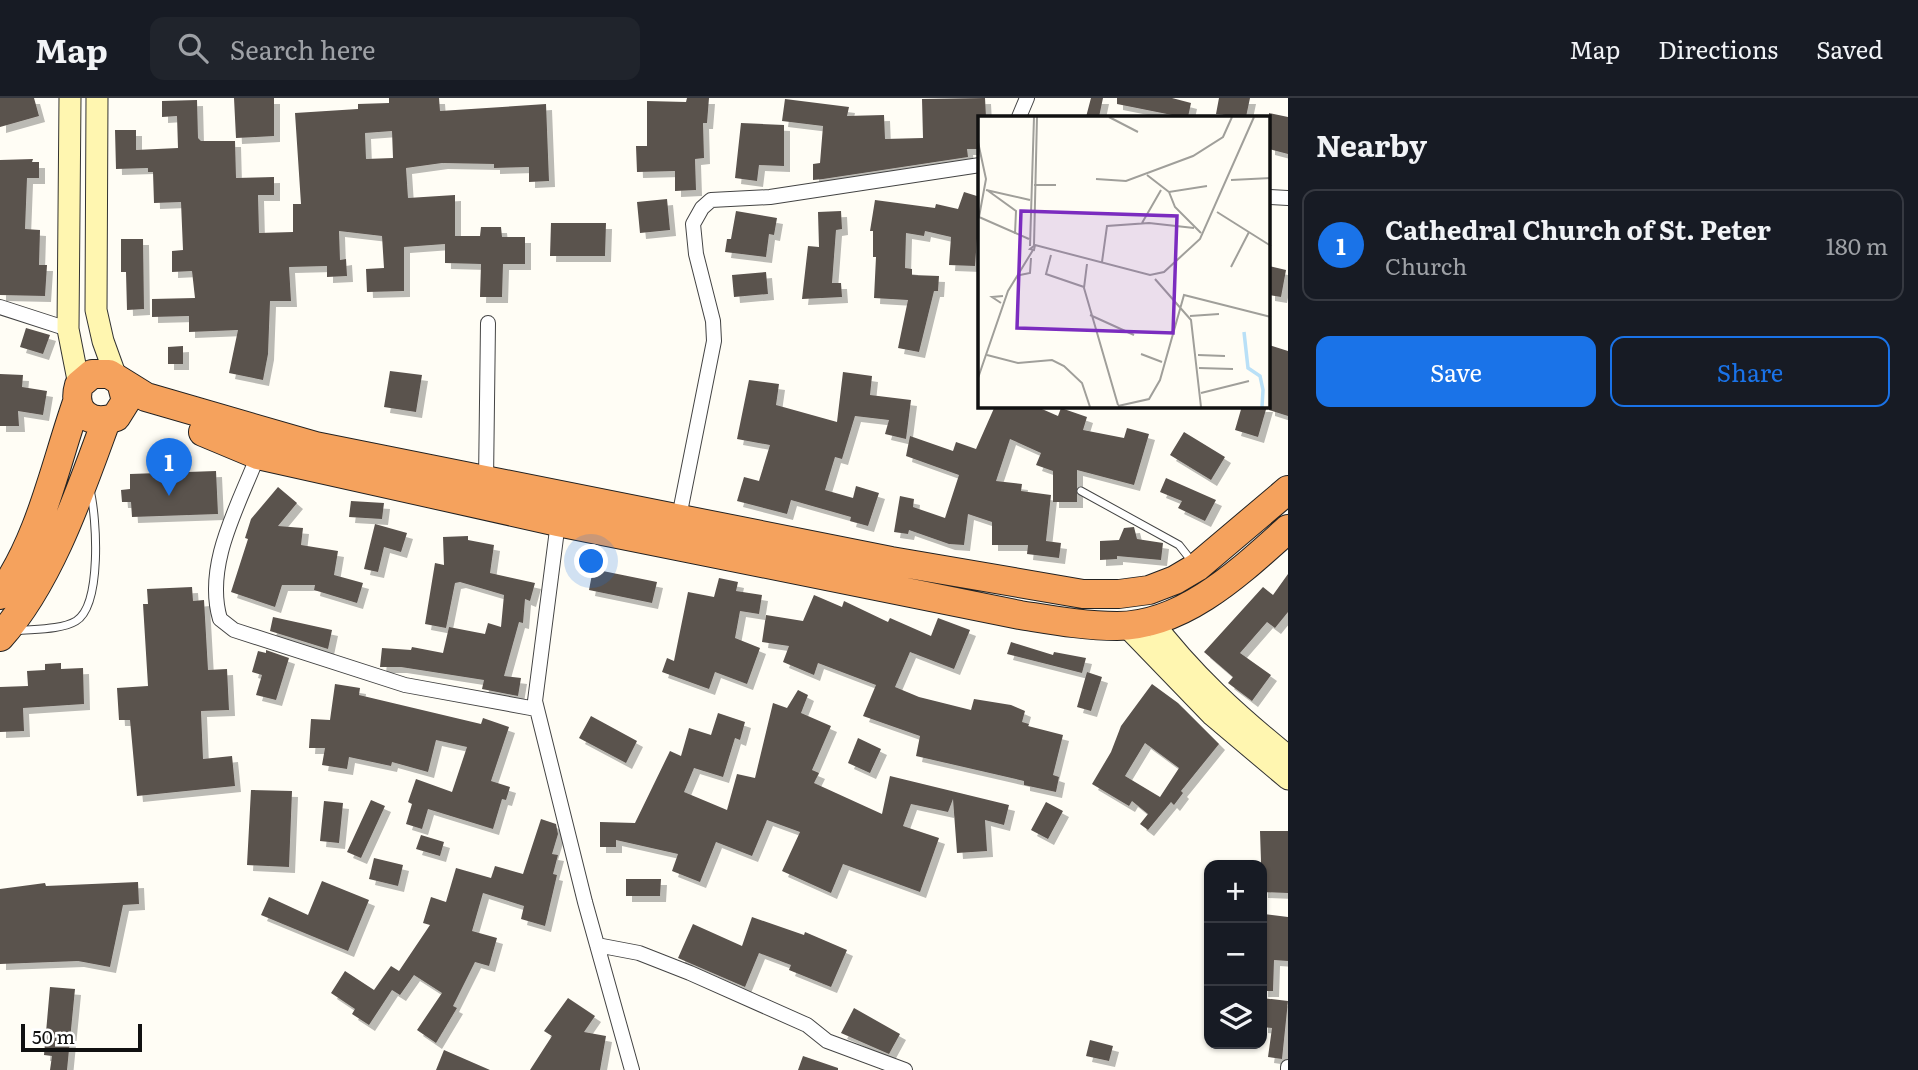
<!DOCTYPE html>
<html lang="en">
<head>
<meta charset="utf-8">
<style>
  :root { --surface:#171b24; --page:#20242c; --text:#f1f3f6; --muted:#9ea1a6; --line:#363941; --accent:#1a73e8 }
  body { margin:0; font-family:Literata,serif; background:var(--page); color:var(--text) }
  .controls { position:absolute; right:21px; bottom:21px; display:grid; overflow:hidden; border-radius:14px; box-shadow:0 2px 5px #0004 }
  .controls button { width:63px; height:63px; display:grid; place-items:center; padding:0; border:0; border-bottom:2px solid var(--line); background:var(--surface); color:var(--text); font:35px sans-serif }
  .scale { position:absolute; left:21px; bottom:18px; width:121px; box-sizing:border-box; padding-left:7px; border:4px solid #111; border-top:0; font-size:19px; line-height:24px; white-space:nowrap; color:#111; -webkit-text-stroke:5px #fff; paint-order:stroke }
  .you { position:absolute; left:592px; top:464px; width:24px; height:24px; margin:-18px; border:5px solid #fff; border-radius:50%; background:#1a73e8; box-shadow:0 0 0 10px #1a73e833 }
  .badge { display:grid; place-items:center; width:46px; height:46px; border-radius:50%; background:var(--accent); color:#fff; font-size:23px; font-weight:700 }
  .pin { position:absolute; translate:-50% -58px; filter:drop-shadow(0 2px 4px #0008) }
  .pin::after { content:''; position:absolute; top:37px; width:24px; height:21px; background:inherit; clip-path:polygon(0 0,100% 0,50% 100%) }
  .list { margin:0; padding:0; list-style:none }
  h2 { display:flex; justify-content:space-between; align-items:center; height:91px; margin:0; padding:0 28px; font-size:30px }
  h2 small { font-size:23px; font-weight:400; color:var(--muted) }
  .list li { display:grid; grid-template-columns:46px 1fr auto; gap:21px; align-items:center; box-sizing:border-box; height:112px; margin:0 14px 14px; padding:0 14px; border:2px solid var(--line); border-radius:14px }
  .list b { display:block; font-size:26px; white-space:nowrap }
  .list p { margin:0; font-size:23px; white-space:nowrap; color:var(--muted) }
  .list em { font-size:23px; font-style:normal; color:var(--muted) }
  .actions { display:flex; gap:14px; padding:21px 28px }
  .actions a { flex:1; padding:16px 0; border:2px solid var(--accent); border-radius:14px; text-align:center; font-size:24px; color:var(--accent) }
  .actions .main { background:var(--accent); color:#fff }
  .icon { flex:none; width:38px; height:38px; fill:none; stroke:currentColor; stroke-width:2; stroke-linecap:round; stroke-linejoin:round }
  .map { position:relative; flex:none; width:1288px; height:972px; overflow:hidden }
  header { display:flex; align-items:center; gap:42px; box-sizing:border-box; height:98px; padding:0 35px; background:var(--surface); border-bottom:2px solid var(--line) }
  header strong { font-size:33px }
  nav { display:flex; gap:38px; margin-inline-start:auto; font-size:24px }
  .search { width:490px; height:63px; background:var(--page); display:flex; align-items:center; gap:18px; box-sizing:border-box; padding:0 24px; border-radius:14px; color:var(--muted); font-size:26px }
  main { display:flex }
  aside { flex:1; background:var(--surface) }
  .map>svg:first-child { display:block }
  .building { fill:#5a524d; fill-rule:evenodd; filter:url(#shadow) }
  .lines { fill:none; stroke-linecap:round; stroke-linejoin:round }
  .lane-casing { stroke:#444; stroke-width:9 }
  .street-casing { stroke:#444; stroke-width:16 }
  .secondary-casing { stroke:#333; stroke-width:23 }
  .highway-casing { stroke:#222; stroke-width:30 }
  .lane { stroke:#fff; stroke-width:7 }
  .street { stroke:#fff; stroke-width:14 }
  .secondary { stroke:#fff6b0; stroke-width:21 }
  .highway { stroke:#f5a25d; stroke-width:28 }
  .inset-river { fill:none; stroke:#b9e0f7; stroke-width:3.5 }
  .inset-road { fill:none; stroke:#a09f9a; stroke-width:2 }
  .view { fill:#7b2cbf; fill-opacity:0.15; stroke:#7b2cbf; stroke-width:3.5 }
  .inset-edge { fill:none; stroke:#111; stroke-width:3.5 }
</style>
</head>
<body>
<header>
<strong>Map</strong>
<div class="search"><svg class="icon" aria-label="search" viewBox="0 0 24 24"><circle cx="10" cy="10" r="6"/><path d="M15 15l6 6"/></svg>Search here</div>
<nav><a>Map</a><a>Directions</a><a>Saved</a></nav>
</header>
<main>
<div class="map">
<svg width="1288" height="972" viewBox="0 0 1288 972">
  <defs>
    <filter id="shadow"><feDropShadow dx="6" dy="6" stdDeviation="0" flood-color="#0004"/></filter>
  </defs>
  <rect width="100%" height="100%" fill="#fffdf5"/>
  <path class="building" d="M0,0H34L39,18L0,29Z
    M234,0H274V38L236,40Z
    M389,0H439L440,13L546,6L549,83L529,84V69L494,70V66L442,65L406,70L408,100L455,97V138H480L481,129H501L502,139H525V166H503L502,199H480L481,166L445,165V146L404,149V193L367,194L366,171L384,170L382,138L339,133L340,162L346,161L347,178L327,179V168L289,169L291,203H270L268,256L263,282L229,275L238,232L189,234V218L152,219V201L195,200L192,173L172,174V153L183,152L181,104L154,105L153,74H148V70L116,71L115,32H136V52L178,50L177,18L162,19V3L197,2L198,40L201,43H235L236,80L274,79V97H258L259,135L293,134V106H301L295,15L358,11V6L389,5ZM392,33L393,60L366,61L365,35Z
    M687,0H709L707,25H703L704,60L695,61L696,92L675,93V73L637,74L636,48H647V3L686,4Z
    M985,0L986,19H980V51H967L968,59L823,81L813,82V66L820,65L823,28L782,23L785,1L849,9L847,18L884,17L885,41L923,40L922,1Z
    M1091,0H1103L1099,19H1086Z
    M1117,0H1172L1191,5L1188,19H1171L1172,17L1117,6Z
    M1219,0H1250L1246,19L1216,16Z
    M1269,15L1288,19V56L1269,51Z
    M741,25L784,27V68L759,67L757,83L735,80Z
    M33,61L32,64H39V80H27L25,131L40,132L39,167H47L45,198L0,197V62Z
    M964,94L980,99L975,168L949,167L951,139L925,133L924,138L906,135L905,170L912,171V177L939,178L938,193H934L919,254L898,250L908,202L874,200L876,159H873V133H870L875,102L935,110L936,106L958,111Z
    M667,101L670,132L640,135L637,104Z
    M736,113L777,120L774,137L769,136L766,159L725,154L727,141H731Z
    M841,113L842,131L836,132L832,185H841L842,199L802,201L808,148L819,149L818,114Z
    M551,125H606L605,158H550Z
    M121,141H143L144,211L127,212L126,174H121Z
    M1269,168L1286,172L1281,199L1269,197Z
    M766,174L768,196L734,199L732,177Z
    M26,230L50,237L43,256L20,249Z
    M1269,247L1288,253V318L1269,312Z
    M183,248V266H168V249Z
    M390,273L422,277L416,314L384,309Z
    M843,274L872,278L870,297L911,302L906,341L885,336L889,322L855,318L842,361L835,359L825,392L853,400L856,388L879,395L868,428L850,423L851,419L791,402L787,416L737,403L744,379L759,383L770,347L737,341L749,282L779,286L776,307L837,324Z
    M0,276L23,277L22,289L47,293L43,317L18,313L19,328H0Z
    M995,308H1035L1058,318L1061,310L1087,319L1083,332L1124,340L1127,330L1149,336L1134,387L1077,372V404H1053V373L1036,367L1041,355L1010,341L996,383L1022,386L1021,393L1051,397L1046,443L1061,445L1059,460L1027,456L1028,447H992V424L968,416L964,447L949,446L909,432L908,436L894,434L900,398L914,401L913,409L945,420L959,377L906,358L910,338L953,353L956,344L976,351Z
    M1242,308H1267L1258,339L1235,332Z
    M1184,334L1225,359L1211,382L1170,357Z
    M216,373L218,416L132,419L131,404H122L121,392L130,391V376Z
    M1166,380L1216,402L1205,423L1178,410L1182,403L1160,394Z
    M278,389L297,405L278,428L303,430L301,447L338,453L334,477L363,485L357,505L314,492L315,487H282L275,509L231,494L248,441L245,440L251,421Z
    M351,403L384,405L382,421L349,419Z
    M375,426L407,435L401,454L384,449L378,474L364,471Z
    M1134,429L1137,441L1163,445L1161,462L1117,458V461L1100,462V443L1119,442L1124,430Z
    M468,438V442L494,447L490,475L535,485L530,503L525,501L523,525L519,524L504,578L521,580L518,598L482,591L484,582L401,569H380L382,550L411,552L412,549L443,555L449,529L485,536L488,525L501,529L504,497L460,484L455,485L446,530L425,526L435,465L444,467L443,439Z
    M593,471L657,484L652,505L589,492Z
    M1288,476V514L1275,530L1267,524L1240,555L1271,577L1252,603L1228,585L1233,579L1204,554L1263,489L1273,497Z
    M719,480L738,484L736,493L762,497L759,516L740,513L735,540L760,550L747,586L715,574L709,591L662,574L667,560L674,563L688,494L714,499Z
    M192,489L193,503L204,502L208,572L227,571L229,612L201,613L203,661L232,658L235,688L137,698L130,622H119L117,590L148,588L143,506H148L147,491Z
    M814,497L842,509L844,503L888,524L890,520L931,538L938,520L970,532L954,571L910,554L895,589L919,599L971,612L974,601L1011,607L1025,613L1022,624L1029,626L1028,628L1063,637L1053,677L1059,679L1056,694L1024,687V683L916,658L920,638L863,618L876,587L818,565L814,577L783,564L789,548L762,544L766,517L803,523Z
    M273,519L332,532L328,551L270,533Z
    M1011,544L1053,557L1054,554L1086,560L1082,575L1007,556Z
    M266,552L289,560L276,602L256,597L262,577L252,574L258,553L266,555Z
    M61,565V571L83,570L84,606L23,610L24,633L0,634V589L28,588L27,573L45,572V566Z
    M1087,574L1102,579L1091,613L1077,609Z
    M335,586L360,590L359,597L481,626L483,620L509,629L491,683L510,689L506,702L502,701L493,731L428,711L422,731L406,726L412,706L408,704L416,681L452,694L467,649L436,642L428,674L392,664L391,668L349,659L347,671L322,667L325,650H309L311,621L330,622Z
    M1152,586L1178,605L1219,646L1181,693L1183,695L1174,707L1171,704L1148,732L1140,726L1148,716L1132,703L1129,708L1092,686L1111,654L1121,628ZM1145,645L1179,670L1160,699L1125,678Z
    M798,592L808,597L801,615L831,628L812,672L819,675L814,685L882,716L890,678L1009,707L1004,727L985,722L987,753L957,755L953,701L948,714L911,706L903,728L939,740L920,794L843,766L831,795L782,773L800,734L767,722L752,758L716,744L700,784L672,773L678,756L616,742V749H600V724L635,725L670,653L681,658L689,630L711,637L718,615L745,624L740,642L735,640L723,679L694,670L684,694L727,712L737,676L755,680L773,605L787,610Z
    M591,618L637,643L626,665L579,640Z
    M858,640L881,651L870,675L848,665Z
    M251,692L292,693L289,769L247,767Z
    M371,702L385,708L361,760L347,754Z
    M324,703L343,705L339,745L320,743Z
    M1046,704L1063,713L1048,741L1031,732Z
    M541,721L556,726L558,736L552,756L558,757L553,776L557,777L545,828L521,821L524,808L483,795L472,833L497,840L489,868L475,864L453,908L457,910L436,945L417,932L442,895L414,877L400,897L392,892L369,927L352,916L355,911L331,895L345,873L374,892L391,868L399,873L430,827L423,825L431,799L446,804L456,770L491,780L495,768L523,776Z
    M1260,733H1288V795L1262,794Z
    M421,737L444,744L440,758L416,751Z
    M374,760L403,767L398,788L369,781Z
    M626,781H661L660,798H626Z
    M322,783L369,802L348,853L261,817L269,799L308,817Z
    M138,784L139,806L123,807L110,869L78,863L0,866V791L45,785L46,788Z
    M1264,816L1288,819V863L1274,862L1273,893H1262Z
    M752,819L804,837L805,834L847,852L831,889L789,872L791,867L759,855L745,889L678,860L693,826L742,848Z
    M50,889L75,891L67,972H50L52,958L44,957Z
    M568,900L595,918L584,934L606,938L600,972H530L552,938L544,933Z
    M1262,900L1288,903L1282,961L1268,959L1272,930L1262,929Z
    M854,910L900,936L889,956L841,935Z
    M1090,942L1113,948L1109,963L1086,958Z
    M444,952L490,972H436Z
    M803,958L838,970V972H798Z"/>
  <g class="lines">
    <defs>
      <path id="lane" d="M1081,393L1179,447L1194,466
        M16,533C33,531 61,532 76,523C102,507 97,420 90,392"/>
      <path id="street" d="M1019,19L1027,0
        M1269,99L1288,100
        M0,209L68,231
        M258,357C239,407 204,466 220,521L234,532L405,587L536,611
        M486,383L488,225
        M679,419L714,243L713,223L696,156L693,126L702,110L711,102L770,99L980,67
        M558,424L535,603L585,804L632,972
        M597,847L639,855L690,875L807,927L827,943L905,972
        M1288,972V969"/>
      <path id="secondary" d="M70,0L68,231L79,287
        M97,0L96,212L103,243L116,279
        M1151,522C1191,575 1237,617 1288,658
        M1125,527L1212,617L1288,681"/>
      <path id="highway" d="M121,284L126,303L116,319C91,329 71,314 79,287L92,276H109L146,299L315,348L891,463L1083,496H1119L1149,492L1175,482L1197,469L1288,392
        M203,334L258,357L558,424L1020,517C1052,522 1084,528 1117,528C1184,528 1241,473 1288,431
        M0,497C40,443 55,367 77,304
        M0,539C50,483 80,394 106,323"/>
    </defs>
    <use href="#lane" class="lane-casing"/>
    <use href="#street" class="street-casing"/>
    <use href="#secondary" class="secondary-casing"/>
    <use href="#highway" class="highway-casing"/>
    <use href="#lane" class="lane"/>
    <use href="#street" class="street"/>
    <use href="#secondary" class="secondary"/>
    <use href="#highway" class="highway"/>
  </g>
  <g transform="translate(978 18)">
    <rect width="292" height="292" fill="#fffdf5"/>
    <path class="inset-river" d="M266,216L270,252L282,260L285,274L284,291"/>
    <path class="inset-road" d="M131,1L160,16M0,26L8,63L1,101M169,59L191,76L229,70M118,63L148,65L215,40L245,21L254,1M253,64L293,62M56,69H78M8,74L52,84M9,74L38,95L37,118M191,76L197,91L223,117M239,96L293,130M1,101L51,123M164,107L183,74M56,129L59,1M57,129L52,133L56,134L57,129L172,159L186,156L222,123L276,1M52,130L56,1M73,139L68,158L106,171M124,146L129,110L171,107L216,112M109,148L106,172L140,289M253,151L271,116M42,159L52,157L53,142M177,163L213,204L223,291M23,187L14,181L25,180M112,199L156,219M212,200L241,198M163,238L184,246M9,239L40,247L74,244L86,250L104,267L112,291M220,239L247,240M221,252L255,253M0,262L30,175L55,134M223,277L271,265M140,290L171,283L182,264L206,179L293,201"/>
    <path class="view" d="M43,95L199,100L195,217L39,212Z"/>
    <rect width="292" height="292" class="inset-edge"/>
  </g>
</svg>
<div class="controls">
<button>+</button>
<button>−</button>
<button><svg class="icon" aria-label="layers" viewBox="0 0 24 24"><path d="M12 4l9 5-9 5-9-5zM3 14l9 5 9-5"/></svg></button>
</div>
<div class="scale">50 m</div>
<div class="you"></div>
<div class="pin badge" style="left:169px;top:398px">1</div>
</div>
<aside>
<h2>Nearby<small></small></h2>
<ul class="list">
<li><span class="badge">1</span><div><b>Cathedral Church of St. Peter</b><p>Church</p></div><em>180 m</em></li>
</ul>
<div class="actions"><a class="main">Save</a><a>Share</a></div>
</aside>
</main>
</body>
</html>
